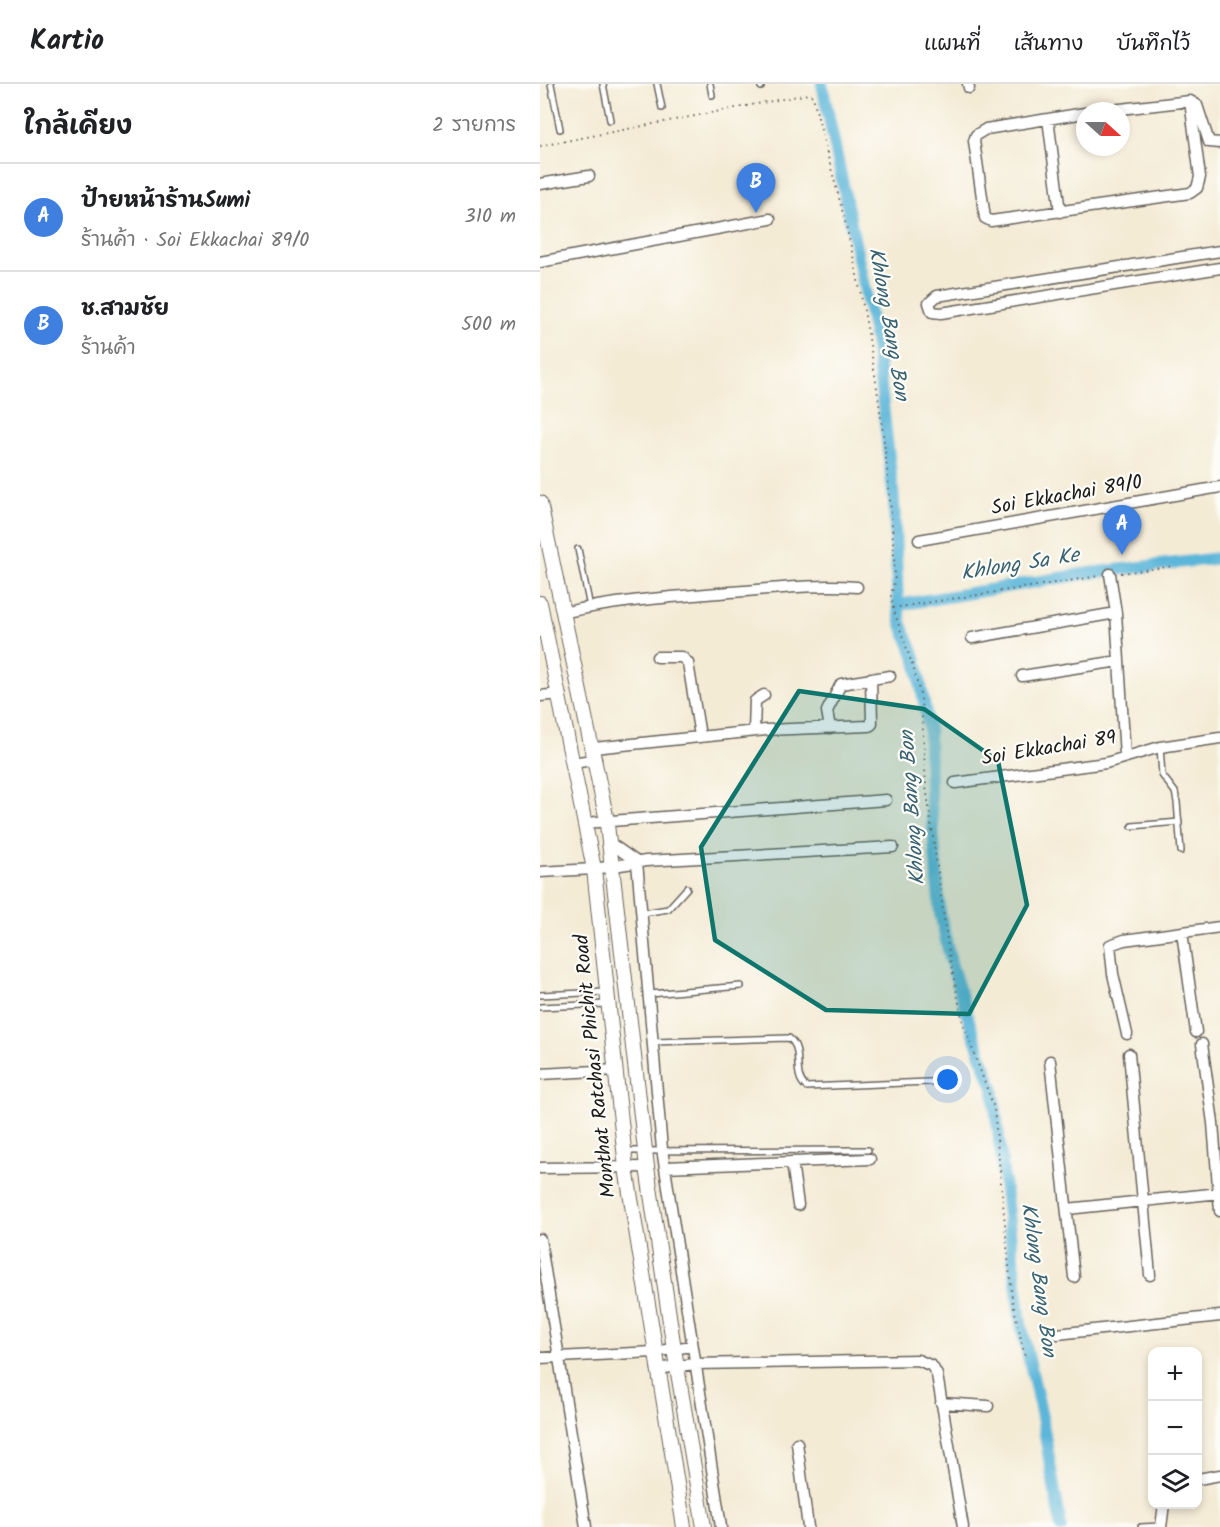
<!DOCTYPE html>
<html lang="th">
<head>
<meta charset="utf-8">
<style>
  :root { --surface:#fff; --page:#f6f6f6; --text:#202124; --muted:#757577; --line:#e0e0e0; --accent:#1a73e8 }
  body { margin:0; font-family:Kalam,"Playpen Sans Thai",sans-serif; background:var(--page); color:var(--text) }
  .controls { position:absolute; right:18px; bottom:18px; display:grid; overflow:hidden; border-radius:12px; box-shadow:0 3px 9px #0003 }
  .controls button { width:54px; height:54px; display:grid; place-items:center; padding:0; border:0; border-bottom:2px solid var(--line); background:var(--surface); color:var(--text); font:30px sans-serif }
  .compass { position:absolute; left:536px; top:18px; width:54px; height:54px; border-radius:50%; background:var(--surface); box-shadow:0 3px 9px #0003; rotate:111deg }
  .you { position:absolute; left:408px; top:996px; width:21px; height:21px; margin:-15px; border:4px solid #fff; border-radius:50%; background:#1a73e8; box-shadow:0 0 0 9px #1a73e833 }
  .badge { display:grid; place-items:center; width:39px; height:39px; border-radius:50%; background:var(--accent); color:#fff; font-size:20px; font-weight:700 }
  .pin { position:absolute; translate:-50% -50px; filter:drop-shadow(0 2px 3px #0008) }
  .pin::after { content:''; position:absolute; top:32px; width:21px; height:18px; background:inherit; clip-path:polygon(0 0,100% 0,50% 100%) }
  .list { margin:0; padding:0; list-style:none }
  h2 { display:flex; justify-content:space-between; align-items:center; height:78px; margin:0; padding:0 24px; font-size:26px }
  h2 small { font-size:20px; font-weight:400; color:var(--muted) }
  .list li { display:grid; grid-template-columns:39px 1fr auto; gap:18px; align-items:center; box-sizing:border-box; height:108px; padding:0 24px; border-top:2px solid var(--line) }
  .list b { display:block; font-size:22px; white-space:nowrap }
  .list p { margin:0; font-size:20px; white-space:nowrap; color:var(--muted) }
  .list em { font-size:20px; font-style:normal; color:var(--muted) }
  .icon { flex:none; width:33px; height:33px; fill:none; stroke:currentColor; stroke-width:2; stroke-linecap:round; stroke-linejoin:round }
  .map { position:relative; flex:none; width:680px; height:1443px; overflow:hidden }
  header { display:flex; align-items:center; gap:36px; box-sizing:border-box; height:84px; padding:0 30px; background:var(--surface); border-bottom:2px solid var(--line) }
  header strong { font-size:28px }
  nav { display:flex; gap:33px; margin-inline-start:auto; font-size:21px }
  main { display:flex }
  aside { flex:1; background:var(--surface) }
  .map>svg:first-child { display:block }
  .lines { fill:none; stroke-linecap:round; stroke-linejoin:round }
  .canal { stroke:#5bb6d9; stroke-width:12 }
  .service-casing { stroke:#68645d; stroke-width:8 }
  .minor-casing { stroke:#68645d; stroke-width:13 }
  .tertiary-casing { stroke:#68645d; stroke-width:16 }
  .path { stroke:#68645d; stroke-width:2; stroke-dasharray:1.5 4.5; stroke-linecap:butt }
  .service { stroke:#fff; stroke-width:5 }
  .minor { stroke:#fff; stroke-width:10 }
  .tertiary { stroke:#fff; stroke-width:14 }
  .marked { fill:#0f766e; fill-opacity:0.2; stroke:#0f766e; stroke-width:4.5; stroke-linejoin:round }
  .labels { text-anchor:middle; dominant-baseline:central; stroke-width:4.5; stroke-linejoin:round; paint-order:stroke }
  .street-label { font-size:20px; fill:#1c1c1c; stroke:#fdfcf7 }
  .water-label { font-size:21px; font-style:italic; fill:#386171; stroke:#fdfcf7 }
</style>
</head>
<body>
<header>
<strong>Kartio</strong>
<nav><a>แผนที่</a><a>เส้นทาง</a><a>บันทึกไว้</a></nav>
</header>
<main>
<aside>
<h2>ใกล้เคียง<small>2 รายการ</small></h2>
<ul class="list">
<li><span class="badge" style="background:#3f7fe0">A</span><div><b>ป้ายหน้าร้านSumi</b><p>ร้านค้า · Soi Ekkachai 89/0</p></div><em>310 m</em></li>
<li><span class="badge" style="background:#3f7fe0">B</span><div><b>ช.สามชัย</b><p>ร้านค้า</p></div><em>500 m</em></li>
</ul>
</aside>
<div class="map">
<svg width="680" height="1443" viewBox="0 0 680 1443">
  <rect width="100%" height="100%" fill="#fdfcf7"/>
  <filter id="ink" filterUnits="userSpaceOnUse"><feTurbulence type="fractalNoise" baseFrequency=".0167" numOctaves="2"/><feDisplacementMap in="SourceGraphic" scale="12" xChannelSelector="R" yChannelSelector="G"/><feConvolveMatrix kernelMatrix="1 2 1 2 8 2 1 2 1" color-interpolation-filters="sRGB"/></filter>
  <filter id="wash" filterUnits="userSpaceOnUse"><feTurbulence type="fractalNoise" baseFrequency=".008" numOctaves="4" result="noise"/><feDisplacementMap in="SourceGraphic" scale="24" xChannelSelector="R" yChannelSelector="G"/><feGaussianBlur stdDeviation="1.35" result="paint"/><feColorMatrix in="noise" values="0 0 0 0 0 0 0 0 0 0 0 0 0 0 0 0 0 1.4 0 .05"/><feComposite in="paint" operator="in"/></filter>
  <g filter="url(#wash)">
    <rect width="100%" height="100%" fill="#f4ebd5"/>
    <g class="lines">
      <path class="canal" d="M282,0L336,260L354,417L358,521L361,538L376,576L389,645L390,707L400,829L411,879L432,946L453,1004L481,1240L501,1328L521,1443
        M358,521L549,489L680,474"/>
    </g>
  </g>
  <g filter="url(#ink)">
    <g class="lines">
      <defs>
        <path id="service" d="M11,0L20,45
          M63,0L70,36
          M117,0L122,24
          M170,0L172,11
          M220,0L221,3
          M38,465L50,523
          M620,663L622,691L635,708L637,718L641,767
          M592,742L639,738
          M103,829L128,825L147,804
          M110,910L201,902
          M0,911L66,908
          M0,923L67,920
          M113,958L249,954C265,966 251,990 266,1003L413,997
          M84,1067L328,1066
          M601,1443L621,1442"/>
        <path id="minor" d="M428,0L429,4
          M650,17L657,21L669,58L680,59
          M563,27L650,17
          M545,29L446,45L436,51L434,57L445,134L451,137L650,109L657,104L660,93L650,17
          M508,35L520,128
          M0,100L49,92
          M680,167L397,212L389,219L392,228L401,229L680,184
          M0,178L230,135
          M379,456L680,403
          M570,490L576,529L585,672
          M22,529C78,516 133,513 190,508C233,505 274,500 317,503
          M432,554L576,529
          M117,573H142L148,579L160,652
          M482,592L579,577
          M0,612L20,610
          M290,644L287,627L301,600L350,592
          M214,647L215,617L224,611
          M54,664L226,646L329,642L332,640L331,594
          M34,679L56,675
          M415,699L566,679L620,663L680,654
          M45,739L346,716
          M70,759L97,778L122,1065L181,1443
          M0,788L54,785L106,777L353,763
          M642,848L656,948
          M587,950L573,890L570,861L584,856L680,843
          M662,960L673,1039L680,1127
          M589,970L610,1191
          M510,977L534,1193
          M0,990L76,986
          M252,1078L258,1121
          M125,1083L330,1075
          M0,1084L107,1083
          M527,1125L680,1109
          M0,1155L46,1443
          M517,1250L680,1232
          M0,1274L113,1268L152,1262
          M117,1285L154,1280L378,1276L392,1282L397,1291L423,1443
          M401,1319L448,1322
          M257,1359L268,1443
          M658,1395L680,1391
          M621,1443L624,1420"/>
        <path id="tertiary" d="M0,419L66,732L107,1083L134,1265L164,1443
          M0,519L54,785L86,1084L144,1443"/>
      </defs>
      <use href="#service" class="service-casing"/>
      <use href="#minor" class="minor-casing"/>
      <use href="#tertiary" class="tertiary-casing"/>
      <path class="path" d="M0,62L268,10L273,12C284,63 300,113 311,163C335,272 350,382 355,493L351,512L353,524L374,586L381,615L386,702L409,870L423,939L454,1024L472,1215L485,1273
        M581,489L634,482
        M353,524L560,492"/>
      <use href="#service" class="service"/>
      <use href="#minor" class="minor"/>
      <use href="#tertiary" class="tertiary"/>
    </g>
  </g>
  <path class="marked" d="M259,607L384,625L458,677L487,821L429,930L286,926L175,856L161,763Z"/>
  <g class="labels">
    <g class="street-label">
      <text transform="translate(527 412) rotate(-10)">Soi Ekkachai 89/0</text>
      <text transform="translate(509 665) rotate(-9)">Soi Ekkachai 89</text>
      <text transform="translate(56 982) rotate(-96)">Monthat Ratchasi Phichit Road</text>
    </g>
    <g class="water-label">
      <text transform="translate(348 240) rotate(80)">Khlong Bang Bon</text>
      <text transform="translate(480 481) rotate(-9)">Khlong Sa Ke</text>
      <text transform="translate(373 724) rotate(-94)">Khlong Bang Bon</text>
      <text transform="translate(498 1196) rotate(82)">Khlong Bang Bon</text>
    </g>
  </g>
</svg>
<div class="controls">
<button>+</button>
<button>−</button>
<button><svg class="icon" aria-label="layers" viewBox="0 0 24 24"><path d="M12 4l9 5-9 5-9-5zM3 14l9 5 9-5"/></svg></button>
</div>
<svg class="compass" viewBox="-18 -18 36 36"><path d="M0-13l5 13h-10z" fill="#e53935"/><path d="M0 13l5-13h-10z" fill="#757577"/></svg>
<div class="you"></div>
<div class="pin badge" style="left:582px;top:471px;background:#3f7fe0">A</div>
<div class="pin badge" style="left:216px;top:129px;background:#3f7fe0">B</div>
</div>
</main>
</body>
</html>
